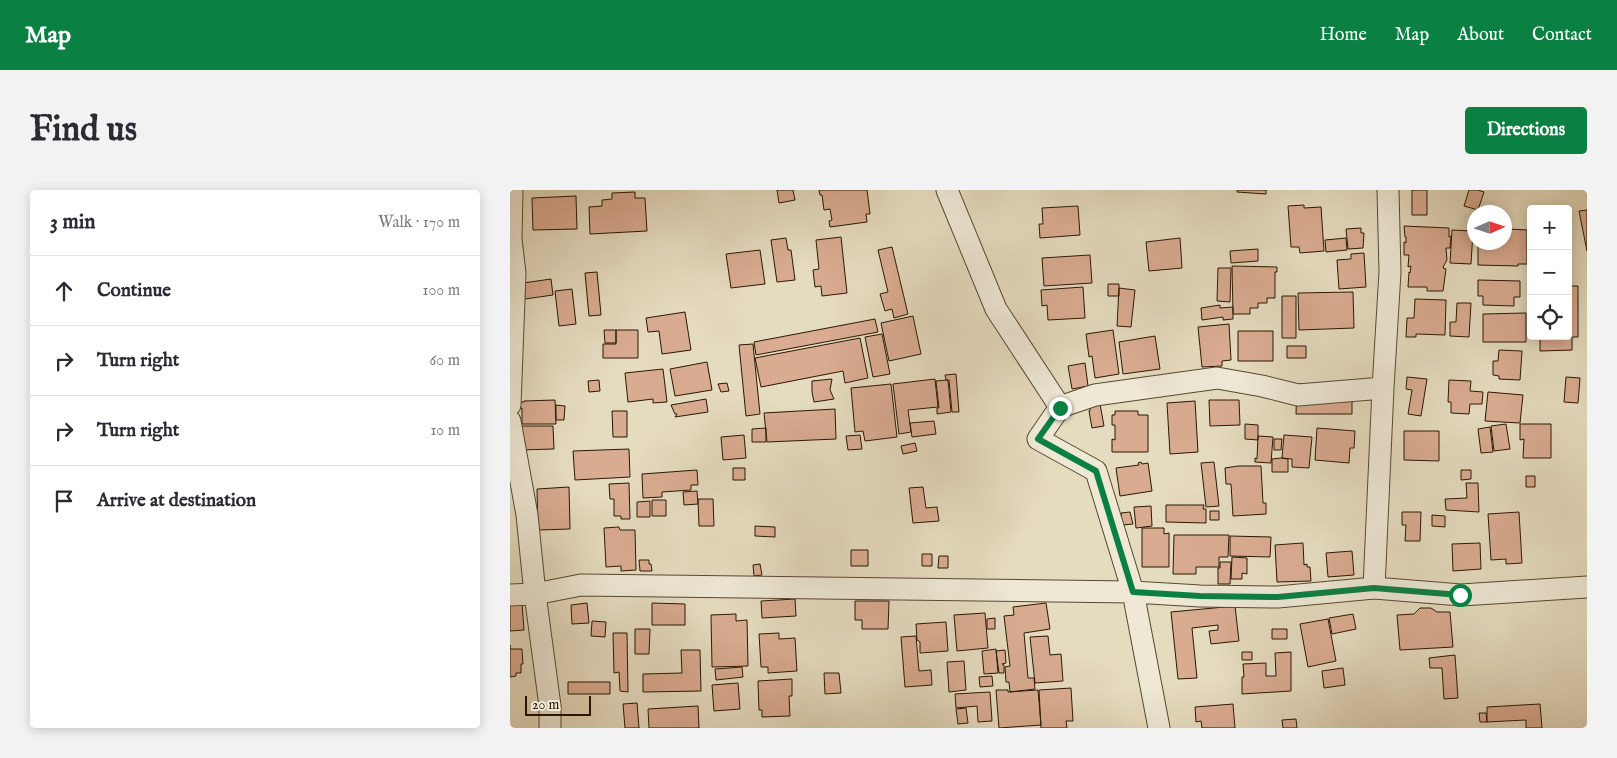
<!DOCTYPE html>
<html lang="en">
<head>
<meta charset="utf-8">
<style>
  :root { --surface:#fff; --page:#f2f2f3; --text:#2b2b33; --muted:#7c7c81; --line:#e1e1e2; --accent:#0b8043 }
  body { margin:0; font-family:"IM FELL English",serif; background:var(--page); color:var(--text) }
  .controls { position:absolute; right:15px; top:15px; display:grid; overflow:hidden; border-radius:5px; box-shadow:0 2px 12px #0003 }
  .controls button { width:45px; height:45px; display:grid; place-items:center; padding:0; border:0; border-bottom:1px solid var(--line); background:var(--surface); color:var(--text); font:25px sans-serif }
  .compass { position:absolute; left:957px; top:15px; width:45px; height:45px; border-radius:50%; background:var(--surface); box-shadow:0 2px 12px #0003; rotate:87deg }
  .scale { position:absolute; left:15px; bottom:12px; width:66px; box-sizing:border-box; padding-left:5px; border:2px solid #291802; border-top:0; font-size:14px; line-height:18px; white-space:nowrap; color:#291802; -webkit-text-stroke:4px #eee8d5; paint-order:stroke }
  .stop { position:absolute; width:15px; height:15px; margin:-11px; border:4px solid #0b8043; border-radius:50%; background:#fff }
  .stop.end { background:#0b8043; border-color:#fff; box-shadow:0 1px 5px #0008 }
  .list { margin:0; padding:0; list-style:none }
  h2 { display:flex; justify-content:space-between; align-items:center; height:65px; margin:0; padding:0 20px; font-size:21px }
  h2 small { font-size:16px; font-weight:400; color:var(--muted) }
  .list li { display:grid; grid-template-columns:32px 1fr auto; gap:15px; align-items:center; box-sizing:border-box; height:70px; padding:0 20px; border-top:1px solid var(--line) }
  .list b { display:block; font-size:19px; white-space:nowrap }
  .list em { font-size:16px; font-style:normal; color:var(--muted) }
  .icon { flex:none; width:28px; height:28px; fill:none; stroke:currentColor; stroke-width:2; stroke-linecap:round; stroke-linejoin:round }
  .map { position:relative; flex:none; width:1077px; height:538px; overflow:hidden; border-radius:5px }
  header { display:flex; align-items:center; gap:30px; box-sizing:border-box; height:70px; padding:0 25px; background:var(--accent); color:#fff }
  header strong { font-size:24px }
  nav { display:flex; gap:28px; margin-inline-start:auto; font-size:18px }
  .intro { display:flex; align-items:center; justify-content:space-between; box-sizing:border-box; height:120px; padding:0 30px }
  h1 { margin:0; font-size:35px }
  .button { padding:12px 22px; border-radius:5px; background:var(--accent); color:#fff; font-size:18px; font-weight:700 }
  main { display:flex; gap:30px; padding:0 30px }
  aside { flex:1; background:var(--surface); border-radius:5px; box-shadow:0 2px 12px #0003 }
  .map>svg:first-child { display:block }
  .building { fill:#d9ab91; stroke:#291802 }
  .lines { fill:none; stroke-linecap:round; stroke-linejoin:round }
  .street-casing { stroke:#584931; stroke-width:23 }
  .street { stroke:#eee8d5; stroke-width:21 }
  .route { stroke:#0b8043; stroke-width:6 }
</style>
</head>
<body>
<header>
<strong>Map</strong>
<nav><a>Home</a><a>Map</a><a>About</a><a>Contact</a></nav>
</header>
<div class="intro"><h1>Find us</h1><a class="button">Directions</a></div>
<main>
<aside>
<h2>3 min<small>Walk · 170 m</small></h2>
<ul class="list">
<li><svg class="icon" aria-label="ahead" viewBox="0 0 24 24"><path d="M12 20V5M6 11l6-6 6 6"/></svg><div><b>Continue</b></div><em>100 m</em></li>
<li><svg class="icon" aria-label="right" viewBox="0 0 24 24"><path d="M7 20v-9h11M14 6l5 5-5 5"/></svg><div><b>Turn right</b></div><em>60 m</em></li>
<li><svg class="icon" aria-label="right" viewBox="0 0 24 24"><path d="M7 20v-9h11M14 6l5 5-5 5"/></svg><div><b>Turn right</b></div><em>10 m</em></li>
<li><svg class="icon" aria-label="arrive" viewBox="0 0 24 24"><path d="M6 21V4h12l-3 4 3 4H6"/></svg><div><b>Arrive at destination</b></div></li>
</ul>
</aside>
<div class="map">
<svg width="1077" height="538" viewBox="0 0 1077 538">
  <rect width="100%" height="100%" fill="#e5dbbf"/>
  <filter id="stains"><feTurbulence type="fractalNoise" baseFrequency=".004" numOctaves="4"/><feColorMatrix values="0 0 0 0 .2 0 0 0 0 .09 0 0 0 0 .02 0 0 0 .5 -.17"/></filter>
  <radialGradient id="worn" r=".72"><stop offset=".6" stop-color="#630" stop-opacity="0"/><stop offset="1" stop-color="#630" stop-opacity=".3"/></radialGradient>
  <path class="building" d="M267,0H283L285,10L269,13Z
    M309,0H357L360,24H356L357,32L320,37L319,31L322,30L320,19L314,20L312,5H310Z
    M727,0H756V4L727,2Z
    M902,0H917V25H902Z
    M959,0H968L974,2L968,20L954,16Z
    M125,2V8H135L137,41L80,44L79,17L92,16V10L102,9V3Z
    M66,6L67,39L23,40L22,8Z
    M794,15V18L811,17L814,61L790,63L789,57H781L778,16Z
    M568,16L570,45L530,48L529,34H533L532,18Z
    M1077,20V61L1069,21Z
    M894,36L939,38V47L941,46L940,58H936L937,70L934,75L933,78L936,79L933,101H917V97H898L899,82L900,83L901,76L898,77L899,65H894V52L896,53V47H895Z
    M851,38V43H854L853,58L838,59L836,39Z
    M999,39L1017,40V74H1008V76L968,75V52H994V46H999Z
    M942,40L963,41L961,74L940,73Z
    M331,47L337,103L312,106L311,96L305,97L303,80L309,79L306,50Z
    M276,48L278,60H281L285,90L267,92L261,50Z
    M670,48L672,78L639,81L636,52Z
    M836,48L837,60L816,62L815,50Z
    M382,57L398,124L384,128L382,119L375,121L370,104L378,102L368,60Z
    M748,59V71L721,73L720,61Z
    M250,60L255,94L221,98L216,64Z
    M854,63L856,97L829,99L827,70L841,69V64Z
    M580,65L582,93L534,96L532,68Z
    M722,76L767,77V82H765V108H757V113H748V118H740V124H723Z
    M708,78H721L720,112L707,111Z
    M87,82L91,125L79,126L75,83Z
    M41,89L43,105L8,110L6,94Z
    M968,90L1010,91V107H1004V116L973,115V106H968Z
    M598,94H609V106H598Z
    M1058,96H1068V147H1062V160L1030,161V146H1058Z
    M573,97L575,128L538,130L537,115L532,116L531,100Z
    M609,98L625,100L621,137L607,136Z
    M62,99L66,134L49,136L45,101Z
    M843,102L844,138L789,140L788,103Z
    M772,106H786V148H772Z
    M905,109L936,110L935,145L906,144V147H896L897,128H904Z
    M947,113H961L959,147L940,146V132H946Z
    M710,115V118L723,117V129L713,130V127L692,130L691,118Z
    M175,122L181,160L152,164L149,141L138,142L136,128Z
    M1016,123V152H973V124Z
    M403,126L411,164L379,171L371,133Z
    M365,129L368,142L246,165L244,152Z
    M719,134L721,170L712,171V176L692,177L688,137Z
    M94,140H106V153H95Z
    M106,140H128V168H93V154H106Z
    M603,140L609,184L585,188L582,166L579,167L576,144Z
    M728,141H763V171H728Z
    M372,144L380,184L363,187L355,147Z
    M645,146L650,179L613,184L609,152Z
    M350,148L358,188L335,193L333,181L251,197L245,168Z
    M243,154L250,224L236,226L229,155Z
    M777,156H796V168H777Z
    M989,160L1012,161L1010,190L989,189V186L983,185V171H988Z
    M197,172L202,200L165,206L160,179Z
    M575,173L578,196L562,199L558,176Z
    M153,179L157,212L143,213V209L118,212L115,183Z
    M446,184L449,222H442L439,190H436L435,185Z
    M897,187L917,189L911,226L898,224L902,200L896,199Z
    M1056,187L1070,188L1068,213L1054,212Z
    M322,189L320,200L324,209L304,212L302,202V191Z
    M425,189L428,217L398,220L401,242L389,244L383,194Z
    M89,190L90,201L79,202L78,191Z
    M438,190L441,222L427,224V218H429L426,191Z
    M939,190L961,191L960,201L973,202L972,214H960L959,224L941,223V212H938Z
    M217,193L219,201L211,202L208,194Z
    M381,194L387,247L355,251L353,241L345,242L341,198Z
    M787,194H842V224H786Z
    M978,202L1013,205L1010,233L975,231Z
    M196,209L198,222L165,227L167,224H165L161,215Z
    M45,210L46,234H12V218L10,219V212H14V211Z
    M699,210H729L730,235L700,236Z
    M685,211L688,262L660,264L657,213Z
    M590,214L594,236L582,238L579,221H580V216Z
    M46,215L55,216L54,230H46Z
    M325,219L326,249L257,252L254,223Z
    M102,221H117V247H103Z
    M605,221H628V225H638V262H602V249L605,250V235H602V225H605Z
    M424,231L426,244L402,247L400,233Z
    M735,234L748,235V250L735,249Z
    M996,234L1000,259L984,261L981,236Z
    M1010,234H1041V268H1013L1014,249L1010,250Z
    M7,236H43L44,259L8,260Z
    M980,237L983,262L971,263L968,239Z
    M256,238V252H242V239Z
    M807,238L845,241L844,258H840L839,273L805,270Z
    M894,241H929V271L894,270Z
    M234,245L236,268L213,270L211,247Z
    M350,245L352,259L338,260L336,246Z
    M774,245L802,247L799,278L782,277V269L772,268Z
    M748,246L763,247L761,273L745,272V268L747,269Z
    M764,249H772L771,260H764Z
    M405,253L407,261L393,264L391,256Z
    M119,259L120,287L65,290L63,261Z
    M771,268L778,269V282H762V269Z
    M631,272L632,274L638,273L642,301L610,306L606,278L629,275L628,273Z
    M704,272L709,316L696,317L691,273Z
    M728,276H751L753,313H756V324L723,326L721,294H716L715,278Z
    M223,278H235V290H223Z
    M187,280L188,295H181V300L152,302V307L133,308L132,284Z
    M951,280H961V289L951,290Z
    M1016,286H1025V297H1016Z
    M119,293L120,329H111V326H104V309H100L99,294Z
    M956,293H968L969,322L936,320L935,309L957,308Z
    M59,297L60,339L28,340L27,299Z
    M413,297L416,318L427,317L429,331L403,333L399,298Z
    M187,301L188,314L174,315L173,302Z
    M188,309H203L204,336H189Z
    M142,310H156V326H142Z
    M140,311V327H127V312Z
    M656,315H694L693,319H696V333L656,332Z
    M641,316L642,336L626,338L624,317Z
    M700,321H709V330H700Z
    M620,322L623,334L612,335L611,323Z
    M892,322H911L910,351H895L896,335H892Z
    M1009,322L1012,373L996,374V369L981,370L978,324Z
    M922,325L935,326V337L922,336Z
    M245,336L265,337V347L245,346Z
    M109,337L110,340H125L126,380L111,381V376L96,377L94,338Z
    M632,338H654V344L659,343V377H632Z
    M664,345H719L718,367H709V377H686V384H663Z
    M720,346L761,347L760,367L720,366Z
    M793,353L794,375L797,374V377H800L801,391L767,392L765,355Z
    M970,353L971,379L943,381L942,354Z
    M341,360H358V376H341Z
    M842,361L844,385L818,387L816,363Z
    M412,364H422V376H412Z
    M429,366H438V378H428Z
    M722,367L737,368V384L732,383V389H721Z
    M129,370H139V374H141L142,381H130Z
    M710,372H721L720,394H708V378H710Z
    M250,374L252,385L244,386L243,375Z
    M285,409L286,426L252,428L251,411Z
    M345,411H379L378,439H352V430H345Z
    M0,413H12L14,440L0,441Z
    M77,413L79,433L62,434L61,415Z
    M142,413L175,414V435H142Z
    M536,413L540,439L514,443L518,488H524L525,499L500,502L499,492H496L495,477L500,476L494,426L504,425L503,417Z
    M725,416L729,451L701,454L699,441L708,440V435L682,438L687,488L668,489L661,422Z
    M910,418H921L927,422H940L943,457L890,460L887,425L904,424Z
    M475,423L478,458L447,461L444,425Z
    M226,424V431L237,430L238,476L202,477L201,425Z
    M843,424L846,439L822,444L819,428Z
    M485,428V439H477V429Z
    M818,429L826,471L798,477L790,434Z
    M82,431L96,432L95,447L81,446Z
    M436,432L438,461L410,463V452L407,450L406,434Z
    M125,439H140L139,464H125Z
    M762,439H777V449H762Z
    M103,443H117L118,502L110,501L109,482L104,483Z
    M269,443V449L285,448L287,481L258,483V477H251L249,444Z
    M406,446L409,481L421,480L422,495L395,497L391,447Z
    M538,446L540,465L551,464L553,491L525,493L520,447Z
    M0,455V459H12L13,474H11V483H6V486L0,487Z
    M486,459L488,483L474,484L472,461Z
    M171,460H190L191,501L133,502V484L172,483Z
    M495,460L496,473L492,474L494,475V483H489L486,461Z
    M732,462H742V470H732Z
    M781,462V501L732,504V487H734L733,474L756,473V486H766L765,463Z
    M945,465L948,508L934,509L932,478H920L919,468Z
    M454,471L456,500L439,502L437,472Z
    M232,477L233,487L206,490L205,479Z
    M833,478L835,495L814,498L812,481Z
    M314,483H329L331,503L315,504Z
    M482,486L483,496L470,497L469,487Z
    M282,489V506H279L280,526L252,527V520H249L248,491Z
    M58,492H100V504H58Z
    M228,493L230,519L204,521L202,495Z
    M561,498L563,531H556L557,538H531L529,500Z
    M486,500H498V502L528,500L531,535L489,538Z
    M480,502L482,531L468,532L467,516L446,518L445,504Z
    M127,513L129,538H115L113,514Z
    M723,514L725,538H692L691,531L686,532L685,517Z
    M1030,514L1032,538H1016V530L977,532V517Z
    M188,516L189,538H139L138,519Z
    M456,518L458,533L448,534L446,519Z
    M969,523H976L977,532H970Z
    M786,529L787,538H773L772,530Z"/>
  <g class="lines">
    <defs>
      <path id="street" d="M437,0L486,119L550,217L528,249L586,281L623,402L649,538
        M0,215L5,83L1,49L2,0
        M550,217L585,205L707,188L752,196L788,205L873,198
        M0,231L17,325L25,404L40,516V538
        M864,398L873,198L880,82L878,0
        M0,405L25,404L71,395L623,402L690,406L768,407L864,398L951,405L1077,397"/>
    </defs>
    <use href="#street" class="street-casing"/>
    <use href="#street" class="street"/>
  </g>
  <g class="lines">
    <path class="route" d="M550,218L528,249L586,281L623,402L690,406L768,407L864,398L950,405"/>
  </g>
  <rect width="100%" height="100%" filter="url(#stains)"/>
  <rect width="100%" height="100%" fill="url(#worn)"/>
</svg>
<div class="controls">
<button>+</button>
<button>−</button>
<button><svg class="icon" aria-label="locate" viewBox="0 0 24 24"><circle cx="12" cy="12" r="6"/><path d="M12 2v4M12 18v4M2 12h4M18 12h4"/></svg></button>
</div>
<svg class="compass" viewBox="-18 -18 36 36"><path d="M0-13l5 13h-10z" fill="#e53935"/><path d="M0 13l5-13h-10z" fill="#7c7c81"/></svg>
<div class="scale">20 m</div>
<div class="stop" style="left:950px;top:405px"></div>
<div class="stop end" style="left:550px;top:218px"></div>
</div>
</main>
</body>
</html>
